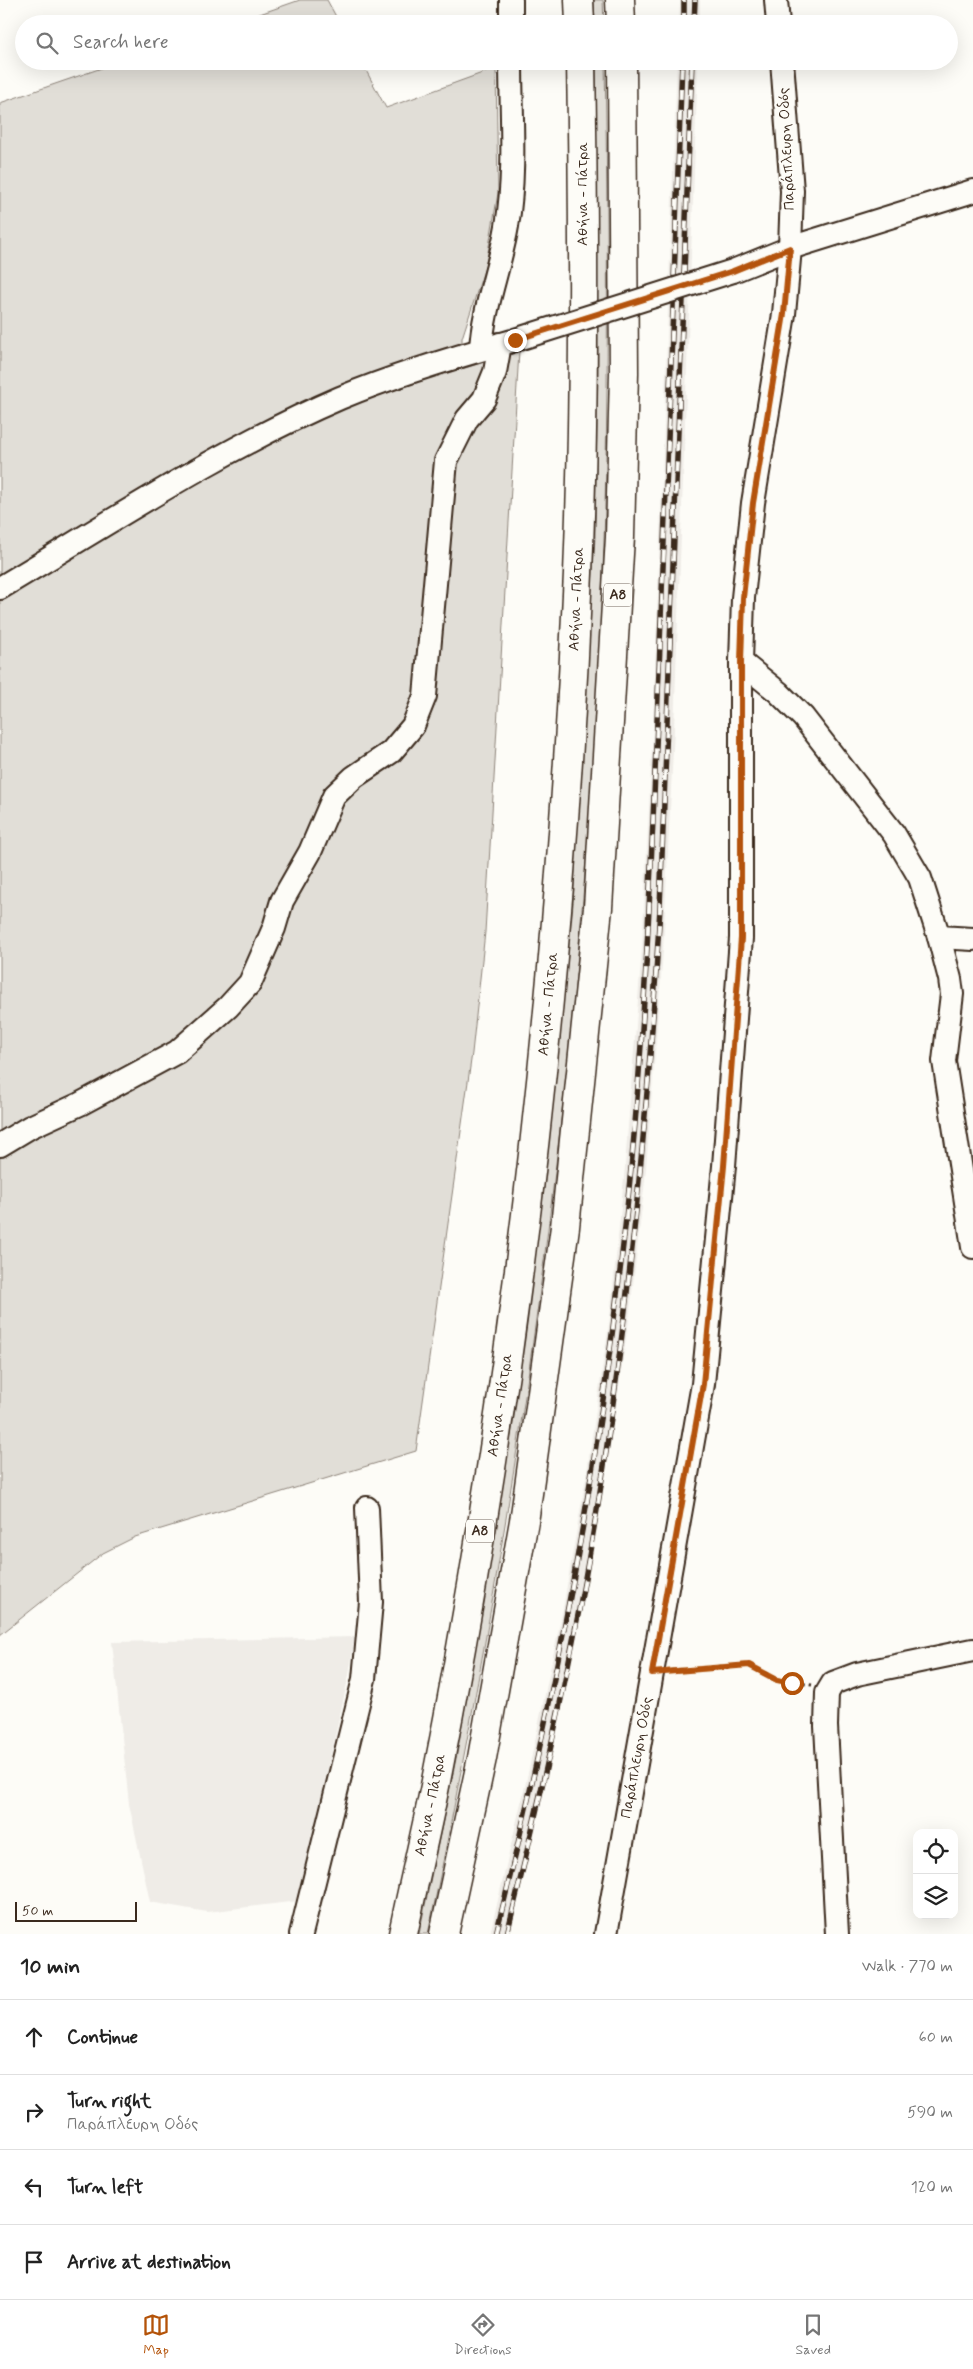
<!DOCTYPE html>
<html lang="en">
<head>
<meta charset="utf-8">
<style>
  :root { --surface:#fff; --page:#f2f2f2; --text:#222; --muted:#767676; --line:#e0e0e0; --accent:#b45309 }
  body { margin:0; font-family:Mynerve,sans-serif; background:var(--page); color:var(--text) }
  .controls { position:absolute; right:15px; bottom:15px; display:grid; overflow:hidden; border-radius:10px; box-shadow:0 5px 20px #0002 }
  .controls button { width:45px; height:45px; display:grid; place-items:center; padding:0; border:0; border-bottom:1px solid var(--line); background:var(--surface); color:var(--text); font:25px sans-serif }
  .scale { position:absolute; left:15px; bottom:12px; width:122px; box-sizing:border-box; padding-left:5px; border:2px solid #3b2a1e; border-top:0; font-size:14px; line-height:18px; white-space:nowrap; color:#3b2a1e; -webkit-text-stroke:4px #fdfcf7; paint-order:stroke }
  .stop { position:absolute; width:15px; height:15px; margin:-11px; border:4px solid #b45309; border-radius:50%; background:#fff }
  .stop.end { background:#b45309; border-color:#fff; box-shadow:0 1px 5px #0008 }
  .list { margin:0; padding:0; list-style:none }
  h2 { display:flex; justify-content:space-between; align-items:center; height:65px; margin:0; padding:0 20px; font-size:21px }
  h2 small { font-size:16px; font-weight:400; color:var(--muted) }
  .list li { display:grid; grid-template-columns:32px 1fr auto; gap:15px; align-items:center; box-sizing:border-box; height:75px; padding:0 20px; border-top:1px solid var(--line) }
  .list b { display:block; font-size:19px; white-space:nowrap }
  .list p { margin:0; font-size:16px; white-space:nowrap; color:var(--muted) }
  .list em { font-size:16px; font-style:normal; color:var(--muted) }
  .icon { flex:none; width:28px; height:28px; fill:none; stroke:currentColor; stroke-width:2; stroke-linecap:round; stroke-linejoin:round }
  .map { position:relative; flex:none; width:973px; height:1934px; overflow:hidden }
  .search { position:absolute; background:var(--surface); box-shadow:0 5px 20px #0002; left:15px; right:15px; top:15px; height:55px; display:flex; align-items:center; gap:12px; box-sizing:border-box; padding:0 18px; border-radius:28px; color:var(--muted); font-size:19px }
  .sheet { height:365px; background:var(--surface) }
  nav { display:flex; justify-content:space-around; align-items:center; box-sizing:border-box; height:70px; border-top:1px solid var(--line); background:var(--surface); font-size:14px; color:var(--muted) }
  nav a { display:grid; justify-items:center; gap:2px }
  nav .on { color:var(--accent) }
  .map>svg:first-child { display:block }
  .built { fill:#efece7 }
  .green { fill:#e1ded7; stroke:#8e847a }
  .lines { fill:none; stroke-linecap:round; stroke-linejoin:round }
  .minor-casing { stroke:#3b2a1e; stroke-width:26 }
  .highway-casing { stroke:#3b2a1e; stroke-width:31 }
  .path { stroke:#3b2a1e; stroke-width:3; stroke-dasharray:4 4; stroke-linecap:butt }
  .minor { stroke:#fdfcf7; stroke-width:22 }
  .highway { stroke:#fdfcf7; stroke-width:28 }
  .rail-casing { stroke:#3b2a1e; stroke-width:5.5 }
  .rail { stroke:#fdfcf7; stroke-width:4; stroke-dasharray:11; stroke-linecap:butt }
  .minor-bridge-casing { stroke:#3b2a1e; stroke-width:26; stroke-linecap:butt }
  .minor-bridge { stroke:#fdfcf7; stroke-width:22 }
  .route { stroke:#b45309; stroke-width:6 }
  .labels { text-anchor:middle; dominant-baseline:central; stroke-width:4.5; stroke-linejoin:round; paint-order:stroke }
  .shield { fill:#fdfcf7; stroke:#75695f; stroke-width:1 }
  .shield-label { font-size:14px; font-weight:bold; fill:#3b2a1e }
  .street-label { font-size:15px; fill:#3b2a1e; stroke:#fdfcf7 }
</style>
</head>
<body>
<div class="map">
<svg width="973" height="1934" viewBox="0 0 973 1934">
  <rect width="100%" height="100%" fill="#fdfcf7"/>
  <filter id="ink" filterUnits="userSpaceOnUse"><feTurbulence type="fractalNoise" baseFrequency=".02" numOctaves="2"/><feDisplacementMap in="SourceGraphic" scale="10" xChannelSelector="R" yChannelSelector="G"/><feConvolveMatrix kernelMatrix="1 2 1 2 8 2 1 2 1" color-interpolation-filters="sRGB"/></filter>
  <g filter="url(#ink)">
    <path class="built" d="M680,0H700V24H679Z
      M677,61H698L674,729L663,950L645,1180L629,1319L605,1479L580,1618L548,1773L510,1934H490L529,1769L562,1614L586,1478L610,1317L624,1178L642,949L653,728Z
      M355,1637L349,1675L298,1901L207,1912L150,1902L129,1804L112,1642Z"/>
    <path class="green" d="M300,0H327L340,24H231Z
      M594,0H603L604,24H595Z
      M122,61H361L386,108L496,68L498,193L486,264L462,338V369L519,351L485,932L472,1053L416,1451L135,1537L103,1553L0,1635V103Z
      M596,61H605C608,232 609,402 603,573C585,1031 523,1486 428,1934H419L457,1754L512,1429L545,1180L573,905L595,537L598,374Z"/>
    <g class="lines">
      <defs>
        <g id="minor">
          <path d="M511,0V24"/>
          <path d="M776,0L778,24"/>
          <path d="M733,271L790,248L973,191"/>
          <path d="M481,349C483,309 500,267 507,226C516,172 511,115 511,61"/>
          <path d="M0,588C111,522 221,449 340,398C395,375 455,357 512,341"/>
          <path d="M741,662L778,692L803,717L894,834L920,878L939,937L950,979L952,994L944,1061L973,1247"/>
          <path d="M939,937L973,939"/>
          <path d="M0,1145L30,1127L80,1104L177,1052L228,1007L250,983L274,928L282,901L310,852L334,796L354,777L391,752L413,726L425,696L446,461L467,419L484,399L495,372L500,344"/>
          <path d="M301,1934L364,1679L371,1602L367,1508"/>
          <path id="s1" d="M606,1934L703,1384L724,1166L741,938V662L743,598L753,503L784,314L790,248L792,191L782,61"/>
          <path d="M837,1934L826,1726L827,1693L833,1683L857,1674L973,1650"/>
        </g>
        <g id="highway">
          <path d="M579,0L580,24"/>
          <path d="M620,0L621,24"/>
          <path id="s2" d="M403,1934C413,1885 425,1835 435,1786C514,1387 561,979 578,573C585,403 584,232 581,61"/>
          <path d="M444,1934L482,1758L525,1515L565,1227L598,908L620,537L624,373L622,61"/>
        </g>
      </defs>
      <use href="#minor" class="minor-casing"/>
      <use href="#highway" class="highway-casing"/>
      <path class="path" d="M670,1671L749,1665L777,1680L812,1685"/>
      <use href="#minor" class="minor"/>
      <use href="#highway" class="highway"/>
      <defs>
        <path id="rail" d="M684,24V0
          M694,24L695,0
          M496,1934C553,1707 597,1477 623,1245C644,1062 651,879 658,696C667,484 674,273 682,61
          M507,1934C544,1784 578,1632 602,1479C631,1290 649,1099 660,908L692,61"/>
      </defs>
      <use href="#rail" class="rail-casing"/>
      <use href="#rail" class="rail"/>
      <defs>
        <path id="minor-bridge" d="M515,340L733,271"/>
      </defs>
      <use href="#minor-bridge" class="minor-bridge-casing"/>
      <use href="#minor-bridge" class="minor-bridge"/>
    </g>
  </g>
  <g class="lines" filter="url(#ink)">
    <path class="route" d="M515,340L733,271L790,248L784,314L753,503L743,598L741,662V938L724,1166L703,1384L652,1673L749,1665L777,1680L792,1683"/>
  </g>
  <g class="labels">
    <g class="shield">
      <rect x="604" y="583.5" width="28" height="23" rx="4"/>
      <rect x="466" y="1519.5" width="28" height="23" rx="4"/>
    </g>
    <g class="shield-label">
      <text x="618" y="595">Α8</text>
      <text x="480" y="1531">Α8</text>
    </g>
    <g class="street-label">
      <text transform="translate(787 149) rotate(-93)">Παράπλευρη Οδός</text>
      <text transform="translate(583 194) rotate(-90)">Αθήνα - Πάτρα</text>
      <text stroke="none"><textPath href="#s2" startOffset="1348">Αθήνα - Πάτρα</textPath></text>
      <text stroke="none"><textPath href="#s2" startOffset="942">Αθήνα - Πάτρα</textPath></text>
      <text stroke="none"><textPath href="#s2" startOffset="538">Αθήνα - Πάτρα</textPath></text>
      <text stroke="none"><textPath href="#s1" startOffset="179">Παράπλευρη Οδός</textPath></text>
      <text stroke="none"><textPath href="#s2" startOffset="132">Αθήνα - Πάτρα</textPath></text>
    </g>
  </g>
</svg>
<div class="controls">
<button><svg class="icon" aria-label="locate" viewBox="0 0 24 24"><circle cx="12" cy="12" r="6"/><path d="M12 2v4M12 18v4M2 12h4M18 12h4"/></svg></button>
<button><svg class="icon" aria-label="layers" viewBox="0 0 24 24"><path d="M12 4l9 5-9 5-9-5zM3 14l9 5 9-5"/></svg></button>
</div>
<div class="scale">50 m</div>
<div class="stop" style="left:792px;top:1683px"></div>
<div class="stop end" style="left:515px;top:340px"></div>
<div class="search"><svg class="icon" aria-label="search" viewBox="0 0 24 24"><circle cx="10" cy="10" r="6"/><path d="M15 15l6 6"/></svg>Search here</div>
</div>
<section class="sheet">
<h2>10 min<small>Walk · 770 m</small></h2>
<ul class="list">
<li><svg class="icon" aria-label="ahead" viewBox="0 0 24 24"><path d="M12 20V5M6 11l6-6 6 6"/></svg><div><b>Continue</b></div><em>60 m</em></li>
<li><svg class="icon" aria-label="right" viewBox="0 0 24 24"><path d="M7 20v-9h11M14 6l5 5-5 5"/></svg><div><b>Turn right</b><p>Παράπλευρη Οδός</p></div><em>590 m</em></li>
<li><svg class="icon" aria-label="left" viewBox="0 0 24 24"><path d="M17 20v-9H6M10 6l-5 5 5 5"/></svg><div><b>Turn left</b></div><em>120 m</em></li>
<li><svg class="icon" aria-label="arrive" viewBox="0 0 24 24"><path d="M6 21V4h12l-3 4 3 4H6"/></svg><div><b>Arrive at destination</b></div></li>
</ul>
</section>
<nav>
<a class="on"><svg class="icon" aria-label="map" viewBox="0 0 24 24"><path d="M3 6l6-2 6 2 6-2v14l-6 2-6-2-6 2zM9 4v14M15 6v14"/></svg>Map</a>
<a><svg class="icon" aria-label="directions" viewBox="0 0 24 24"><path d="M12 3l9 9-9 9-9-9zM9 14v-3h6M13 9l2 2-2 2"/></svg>Directions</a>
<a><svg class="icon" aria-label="saved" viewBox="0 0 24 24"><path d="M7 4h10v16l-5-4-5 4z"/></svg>Saved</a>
</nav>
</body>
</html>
